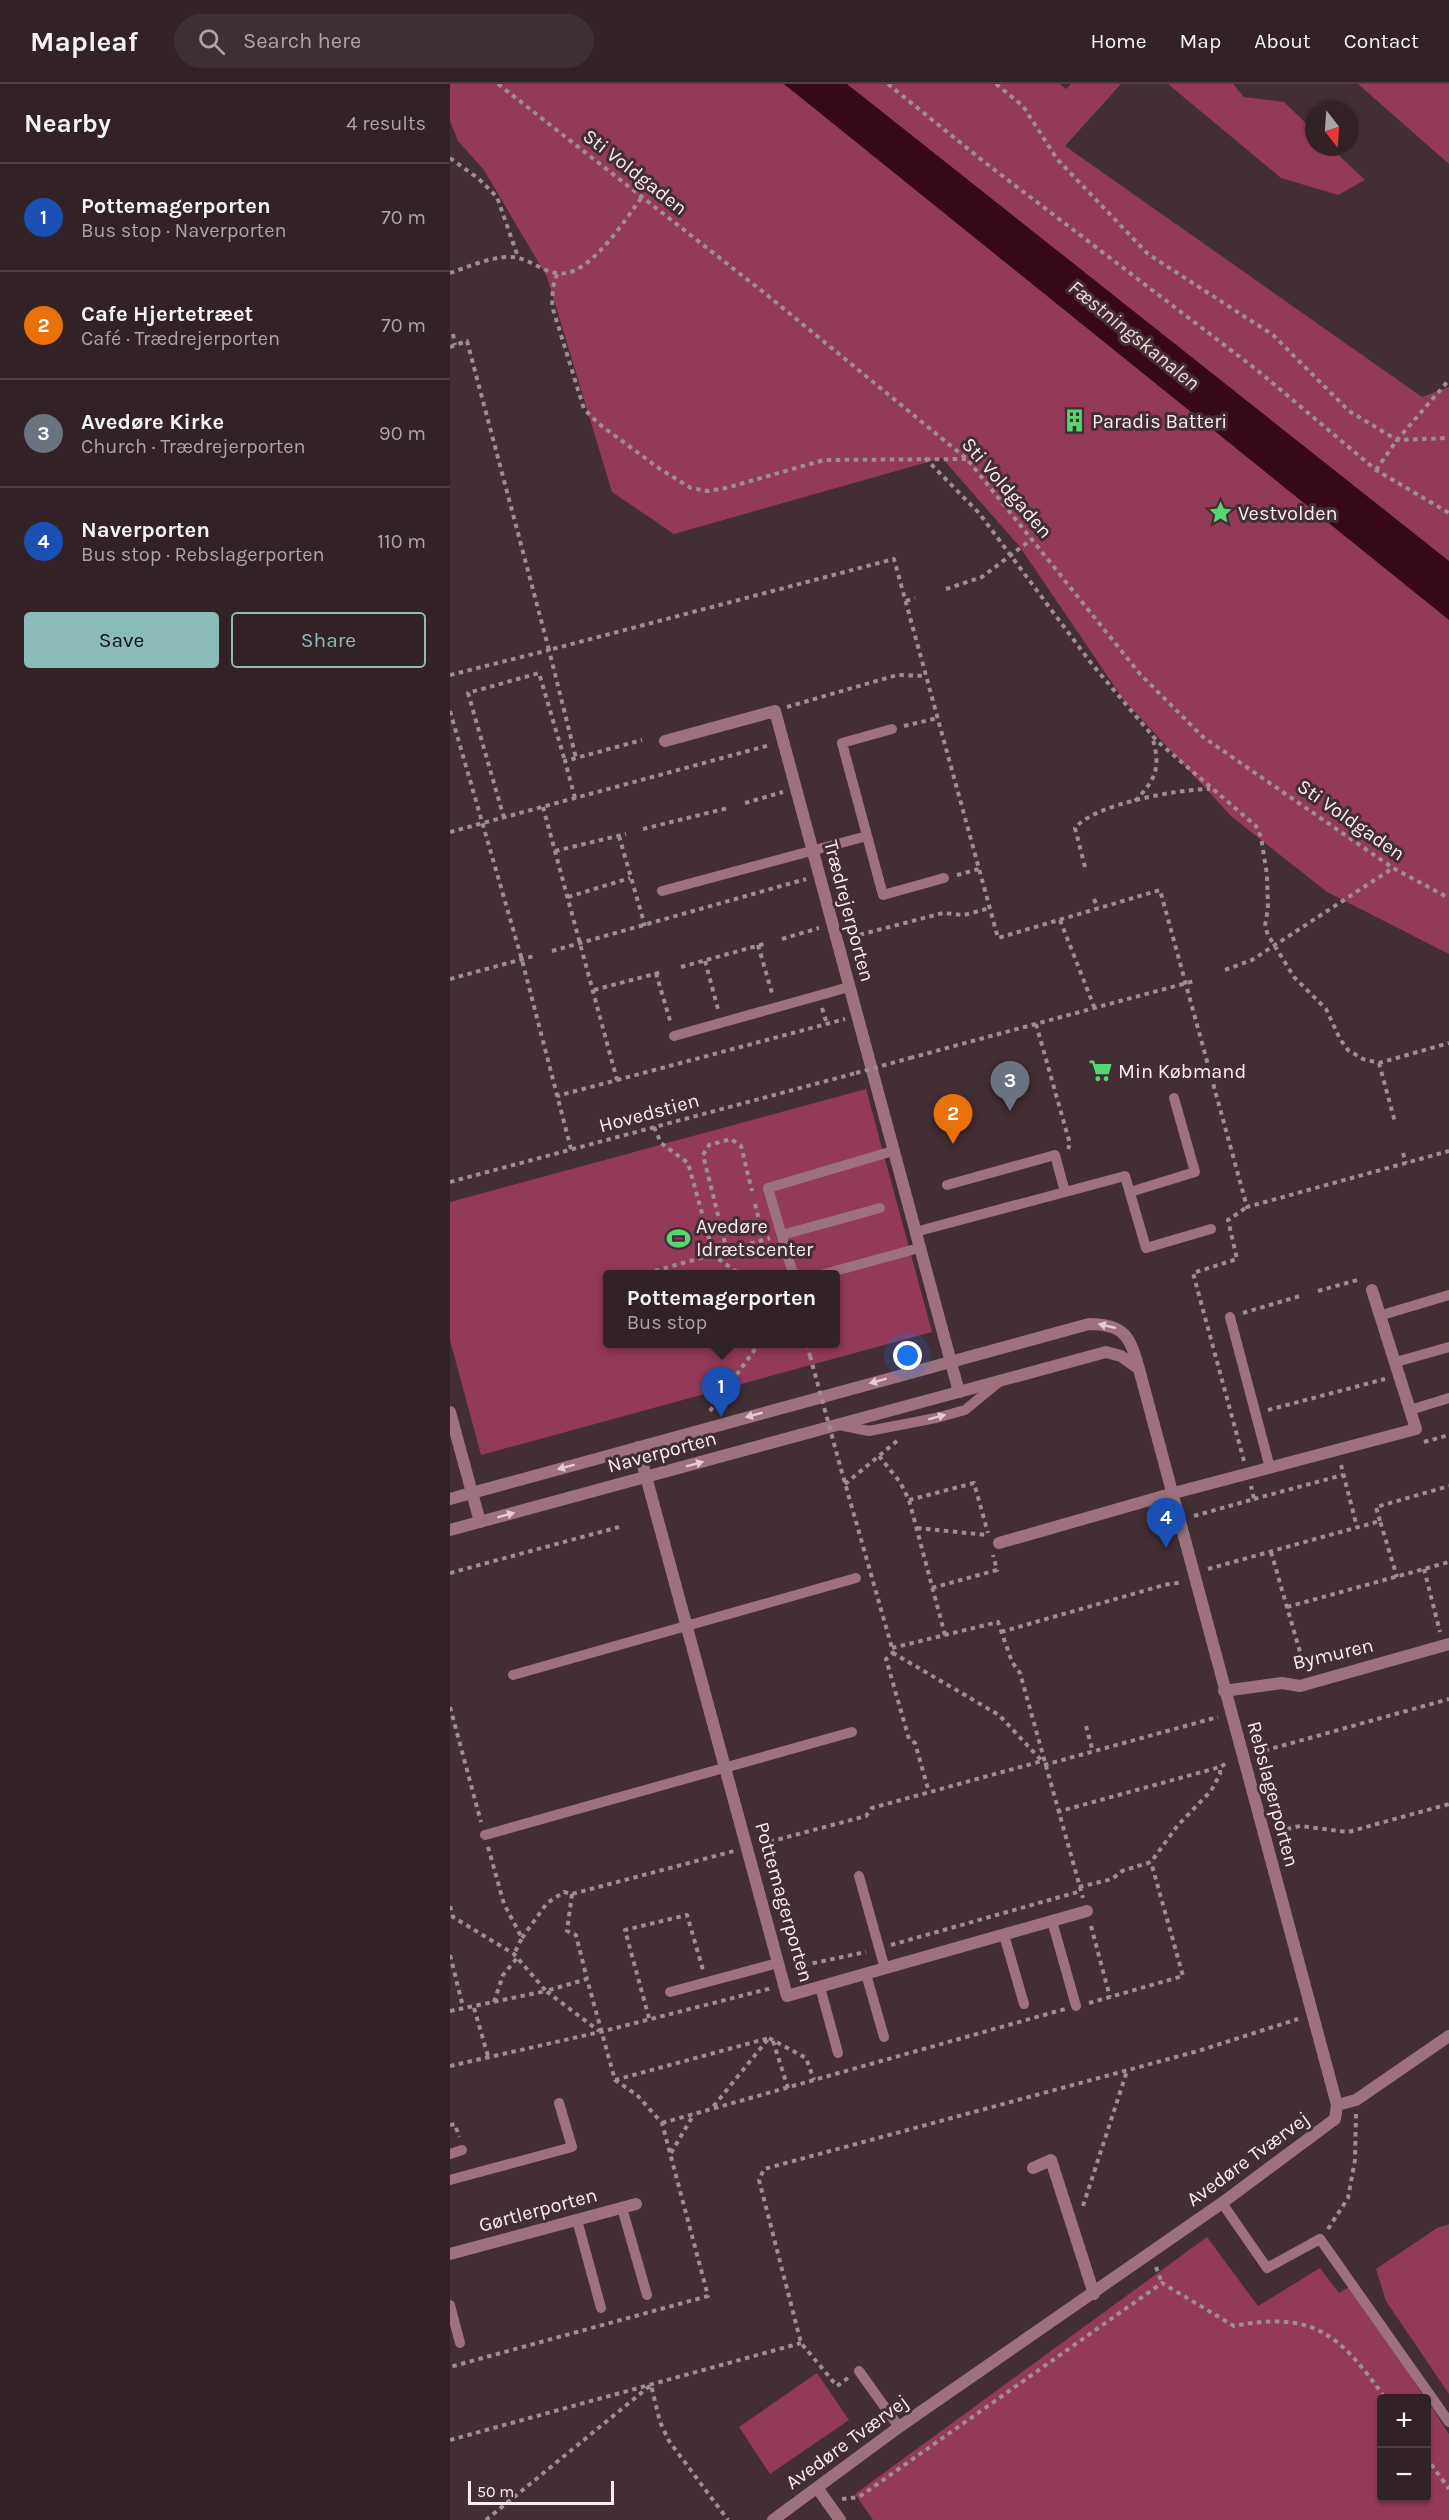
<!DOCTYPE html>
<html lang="en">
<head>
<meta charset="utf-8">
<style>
  :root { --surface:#322226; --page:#3d2f32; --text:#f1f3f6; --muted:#a8a4a7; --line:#4d3f43; --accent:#8bbbb9 }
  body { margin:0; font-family:Karla,sans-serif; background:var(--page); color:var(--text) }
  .controls { position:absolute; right:18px; bottom:18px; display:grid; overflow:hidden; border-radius:6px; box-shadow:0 2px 4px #0004 }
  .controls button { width:54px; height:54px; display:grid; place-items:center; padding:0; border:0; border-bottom:2px solid var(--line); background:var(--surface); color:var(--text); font:30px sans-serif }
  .compass { position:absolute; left:855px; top:18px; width:54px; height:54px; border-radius:50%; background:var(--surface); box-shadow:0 2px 4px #0004; rotate:163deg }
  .scale { position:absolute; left:18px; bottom:15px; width:146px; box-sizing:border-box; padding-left:6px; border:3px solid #faecf0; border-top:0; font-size:16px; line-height:21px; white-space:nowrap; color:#faecf0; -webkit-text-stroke:4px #422e33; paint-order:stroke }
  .you { position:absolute; left:458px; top:1272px; width:21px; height:21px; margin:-15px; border:4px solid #fff; border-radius:50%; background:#1a73e8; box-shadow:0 0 0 9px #1a73e833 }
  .badge { display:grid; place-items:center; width:39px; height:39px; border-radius:50%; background:var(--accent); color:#fff; font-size:20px; font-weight:700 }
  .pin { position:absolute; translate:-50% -50px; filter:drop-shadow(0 2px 3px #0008) }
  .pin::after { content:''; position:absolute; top:32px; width:21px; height:18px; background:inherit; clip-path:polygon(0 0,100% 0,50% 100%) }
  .popup { position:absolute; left:153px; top:1186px; width:237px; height:78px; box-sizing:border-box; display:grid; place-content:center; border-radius:6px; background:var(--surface); filter:drop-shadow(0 2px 4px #0005); font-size:20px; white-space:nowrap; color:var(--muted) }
  .popup b { font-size:22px; color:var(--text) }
  .popup::after { content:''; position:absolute; left:50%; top:100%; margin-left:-12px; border:12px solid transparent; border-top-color:var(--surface) }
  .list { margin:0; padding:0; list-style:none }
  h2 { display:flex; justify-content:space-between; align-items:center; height:78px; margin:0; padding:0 24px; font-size:26px }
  h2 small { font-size:20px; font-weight:400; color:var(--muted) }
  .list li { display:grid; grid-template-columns:39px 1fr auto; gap:18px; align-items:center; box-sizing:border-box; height:108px; padding:0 24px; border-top:2px solid var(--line) }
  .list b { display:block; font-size:22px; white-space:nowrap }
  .list p { margin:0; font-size:20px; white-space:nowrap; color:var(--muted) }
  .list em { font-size:20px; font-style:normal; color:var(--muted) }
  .actions { display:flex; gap:12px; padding:18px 24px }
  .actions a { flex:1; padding:14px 0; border:2px solid var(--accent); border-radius:6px; text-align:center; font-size:21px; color:var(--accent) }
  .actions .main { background:var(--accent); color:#111 }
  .icon { flex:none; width:33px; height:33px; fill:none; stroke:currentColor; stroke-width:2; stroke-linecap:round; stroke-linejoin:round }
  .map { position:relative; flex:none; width:999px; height:2436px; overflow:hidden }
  header { display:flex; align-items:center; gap:36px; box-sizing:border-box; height:84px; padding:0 30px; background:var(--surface); border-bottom:2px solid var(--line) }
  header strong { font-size:28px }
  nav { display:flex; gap:33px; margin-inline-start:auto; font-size:21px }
  .search { width:420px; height:54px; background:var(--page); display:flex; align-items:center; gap:15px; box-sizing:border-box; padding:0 21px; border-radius:33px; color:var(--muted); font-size:22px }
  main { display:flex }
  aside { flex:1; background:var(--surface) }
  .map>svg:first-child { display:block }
  .green { fill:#933a58; fill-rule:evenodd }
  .water { fill:#37071a }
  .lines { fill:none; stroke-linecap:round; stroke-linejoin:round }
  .path { stroke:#9e8d92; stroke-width:4; stroke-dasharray:4.5 4.5; stroke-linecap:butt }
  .service { stroke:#9d717d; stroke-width:10 }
  .minor { stroke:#9d717d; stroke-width:12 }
  .tertiary { stroke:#9d717d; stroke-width:12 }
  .path-bridge { stroke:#9e8d92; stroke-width:4; stroke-dasharray:4.5 4.5; stroke-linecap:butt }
  .oneway { fill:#e3cdd3 }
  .labels { text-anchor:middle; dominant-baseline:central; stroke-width:6; stroke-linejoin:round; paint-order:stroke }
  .street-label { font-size:20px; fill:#faecf0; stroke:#422e33 }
  .poi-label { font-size:20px; fill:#faecf0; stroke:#422e33; text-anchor:start }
  .water-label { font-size:21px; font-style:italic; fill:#f3d8de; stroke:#422e33 }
</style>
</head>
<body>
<header>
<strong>Mapleaf</strong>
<div class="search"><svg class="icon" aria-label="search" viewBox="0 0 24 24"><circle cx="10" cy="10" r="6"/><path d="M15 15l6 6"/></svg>Search here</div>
<nav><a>Home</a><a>Map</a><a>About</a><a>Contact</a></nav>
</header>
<main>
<aside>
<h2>Nearby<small>4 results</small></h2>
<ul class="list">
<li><span class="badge" style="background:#1a4fb4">1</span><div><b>Pottemagerporten</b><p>Bus stop · Naverporten</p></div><em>70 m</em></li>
<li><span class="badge" style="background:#e8710a">2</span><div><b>Cafe Hjertetræet</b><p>Café · Trædrejerporten</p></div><em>70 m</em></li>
<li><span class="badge" style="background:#6b7280">3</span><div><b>Avedøre Kirke</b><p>Church · Trædrejerporten</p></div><em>90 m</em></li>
<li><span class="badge" style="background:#1a4fb4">4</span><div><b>Naverporten</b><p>Bus stop · Rebslagerporten</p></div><em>110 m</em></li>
</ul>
<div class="actions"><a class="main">Save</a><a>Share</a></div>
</aside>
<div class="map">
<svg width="999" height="2436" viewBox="0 0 999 2436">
  <rect width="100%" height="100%" fill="#422e33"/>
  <path class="green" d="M0,0H610L616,5L621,0H671L615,62L972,313L999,303V870L877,808L781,732L673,615L570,463L492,374L224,450L162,408L97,193L34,86L8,57L0,37Z
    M718,0H783L794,13L834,18L864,47V63H880L915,96L888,111L831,94Z
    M908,0H999V80Z
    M416,1005L482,1248L31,1371L0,1256V1118ZM157,1190H385V1260H157Z
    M999,2140V2310L936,2217L926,2185L987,2144Z
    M757,2153L808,2222L870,2184L889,2209L901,2202L975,2314H932V2414H976L977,2316L999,2350V2436H423L405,2410Z
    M367,2289L399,2336L320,2390L289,2343Z"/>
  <path class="water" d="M334,0H397L999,477V536Z"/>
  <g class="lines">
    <path class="path" d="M48,0L317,211L517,375L690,590L753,653L943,784L999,814
      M438,0L533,77L807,286L926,386L999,429
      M546,0L573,22L607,75L698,170L823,251L899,327L947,356L999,354
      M0,74L29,95L47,113L68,173
      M0,189C18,183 40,173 58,173C76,172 89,186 106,189C138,196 176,134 192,113
      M107,190L103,203L102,222L134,325L149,340L210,385L241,404L258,407L276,404L374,376L516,375
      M3,250L5,261
      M0,263L17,257L99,566L444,475L548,854L710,806L797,1123L999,1067
      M475,374L529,429L641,579L707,657L806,742L811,753L817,791L818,824L815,842L818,851L844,893L876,925L890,955L898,966L913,975L929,979L999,959
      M926,386L947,356L999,296
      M496,505L532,493L582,455
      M456,517L465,514
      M0,591L99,566L126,674
      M337,623L447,591L476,592
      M0,627L72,876L121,1065
      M454,642L488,634
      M125,714L115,677L192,656
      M685,717C707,694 711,683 702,652
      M295,719L333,708
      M93,723L167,996L107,1012
      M54,734L18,609L89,589L115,677
      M193,745L278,724
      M0,748L320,661
      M169,752L195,842
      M105,767L176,750
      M635,783L625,744C644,720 729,705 760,705
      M507,791L529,785
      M118,813L180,794
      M644,815L648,824
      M610,836L645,925
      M401,853L493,829L514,831L540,824
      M332,855L369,844
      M308,861L322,909
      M102,867L356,795
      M255,877L268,925
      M231,883L314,860
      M775,886L802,876L943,784
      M206,889L221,940
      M0,895L84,872
      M144,906L212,888
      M372,924L377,940
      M586,940L620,1060L618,1065
      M460,974L744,897
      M929,979L945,1038
      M167,996L395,935
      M204,1043L211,1059L238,1079L264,1172L290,1190
      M953,1069L956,1079
      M0,1098L406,989
      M305,1120L310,1140L315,1142
      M277,1167L253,1071L259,1061L281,1055L291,1062L302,1107
      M205,1187L320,1154
      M868,1207L911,1195
      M793,1229L850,1212
      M357,1260L360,1272
      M818,1326L935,1295
      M260,1327L309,1260
      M974,1358L999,1351
      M429,1372L450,1398L459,1416L495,1551
      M794,1377L743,1189L787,1175L778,1136L797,1123
      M891,1381L907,1443
      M391,1385L442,1564L443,1569L436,1575L459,1655L465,1659L479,1708
      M395,1400L447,1357
      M804,1415L893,1391
      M459,1416L524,1399L538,1449
      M744,1432L804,1415L801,1402
      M930,1437L926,1423L999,1402
      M467,1444L537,1451
      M821,1468L855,1585
      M758,1485L930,1437L947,1493
      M974,1485L990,1548
      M0,1489L169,1443
      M482,1504L547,1486L543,1471
      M837,1523L999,1478
      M551,1548L714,1501L733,1498
      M442,1564L548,1538L562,1578L570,1589L633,1814
      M0,1623L31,1738
      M636,1642L643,1668
      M806,1669L999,1615
      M594,1681L768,1633
      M607,1728L770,1683
      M828,1747L850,1742L898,1748L999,1720
      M311,1760L416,1732L422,1724L592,1677L549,1631L443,1569
      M38,1763L54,1820L72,1854L64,1870
      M629,1803L662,1795L672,1787L701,1778L728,1741L761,1707L770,1690V1683L779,1678
      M122,1810L117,1847L126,1851L137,1895
      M0,1822L3,1833L64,1870L96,1907L137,1895L165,1996L187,2011L212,2039L258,2212L0,2283
      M641,1842L660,1913
      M72,1854L97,1819L114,1808L122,1810L284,1767
      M441,1861L631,1807
      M0,1871L13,1923
      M345,1883L416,1868
      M44,1918L53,1891L67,1874
      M639,1919L733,1892L701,1778
      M24,1924L38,1972
      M0,1927L96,1907L149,1947
      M199,1934L175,1846L237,1831L253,1886
      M319,1954L356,1974L364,1996
      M323,1957L338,2004
      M0,1982L150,1948L322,1904
      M165,1996L319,1954L262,2024
      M212,2039L615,1925
      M0,2041L5,2040L9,2053
      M221,2069L244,2030
      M633,2122L677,1987
      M878,2145L898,2114L905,2076L906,2030
      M706,2183L712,2199
      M398,2294L387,2302L351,2259L309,2096L314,2085L748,1967L848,1935
      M0,2356L351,2259
      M976,2373L999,2405
      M392,2415L409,2413L712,2199L784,2242C864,2226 891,2252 935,2314
      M36,2436L201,2301L210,2338L219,2357L278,2436"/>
    <path class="service" d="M442,645L392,659L433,811L494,794
      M212,807L417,752
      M224,952L399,903
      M497,1101L605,1071L615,1108
      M680,1108L745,1088L724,1014
      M465,1148L675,1092L696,1164L761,1145
      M332,1151L430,1124
      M346,1190H343L318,1104L443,1067
      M374,1190L469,1164
      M932,1231L999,1211
      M780,1233L820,1384
      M946,1278L999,1263
      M960,1326L999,1314
      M389,1341L419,1347L486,1334L515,1326L549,1298
      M63,1591L406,1494
      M35,1751L402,1648
      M409,1792L435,1885
      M602,1837L626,1922
      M554,1851L574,1920
      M416,1890L434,1953
      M370,1903L388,1969
      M220,1908L328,1879
      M0,2070L12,2066
      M0,2096L122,2063L109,2019
      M772,2119L817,2184L870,2155L999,2338
      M172,2124L197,2211
      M127,2136L151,2224
      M0,2221L10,2259
      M409,2287L449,2343"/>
    <path class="minor" d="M215,657L325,627L509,1308
      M0,1328L30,1438
      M188,1363L337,1912L637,1827
      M549,1459L724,1409L966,1345L922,1206
      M774,1607L832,1599L850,1602L999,1560
      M583,2084L601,2076L644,2210
      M0,2170L186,2120
      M368,2405L390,2436
      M323,2436L449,2343L772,2119L885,2035L887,2021L906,2016L999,1952"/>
    <path class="tertiary" d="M0,1415L639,1240C675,1240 680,1253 689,1285L887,2021
      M0,1446L656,1268L671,1272L689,1285"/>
    <path class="path-bridge" d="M406,989L460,974
      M360,1272L391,1385"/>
  </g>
  <defs><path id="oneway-solid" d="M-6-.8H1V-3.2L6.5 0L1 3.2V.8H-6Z" transform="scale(1.5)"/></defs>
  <g class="oneway">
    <use href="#oneway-solid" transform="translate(657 1242) rotate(-167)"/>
    <use href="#oneway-solid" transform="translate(428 1297) rotate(165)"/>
    <use href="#oneway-solid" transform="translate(304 1331) rotate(165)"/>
    <use href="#oneway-solid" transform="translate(487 1333) rotate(-15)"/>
    <use href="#oneway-solid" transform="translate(245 1380) rotate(-15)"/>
    <use href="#oneway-solid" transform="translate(116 1383) rotate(165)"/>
    <use href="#oneway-solid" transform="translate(56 1431) rotate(-15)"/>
  </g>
  <defs>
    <symbol id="building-bare" viewBox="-9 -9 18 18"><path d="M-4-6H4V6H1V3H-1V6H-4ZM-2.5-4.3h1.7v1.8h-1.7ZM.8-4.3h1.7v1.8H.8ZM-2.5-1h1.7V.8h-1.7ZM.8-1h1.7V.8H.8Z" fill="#56d671" stroke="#422e33" stroke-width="2.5" paint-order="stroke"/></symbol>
    <symbol id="sight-bare" viewBox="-9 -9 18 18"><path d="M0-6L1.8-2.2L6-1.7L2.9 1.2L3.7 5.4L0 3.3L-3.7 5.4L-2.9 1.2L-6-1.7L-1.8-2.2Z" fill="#56d671" stroke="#422e33" stroke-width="2.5" paint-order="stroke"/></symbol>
    <symbol id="supermarket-bare" viewBox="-9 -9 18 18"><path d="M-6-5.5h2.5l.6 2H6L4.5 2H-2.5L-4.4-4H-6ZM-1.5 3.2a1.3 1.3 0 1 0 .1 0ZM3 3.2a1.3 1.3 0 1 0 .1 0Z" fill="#56d671" stroke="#422e33" stroke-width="2.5" paint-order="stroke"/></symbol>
    <symbol id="stadium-bare" viewBox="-9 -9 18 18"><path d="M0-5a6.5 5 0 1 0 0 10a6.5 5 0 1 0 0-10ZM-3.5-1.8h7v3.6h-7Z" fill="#56d671" stroke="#422e33" stroke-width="2.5" paint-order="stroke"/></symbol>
  </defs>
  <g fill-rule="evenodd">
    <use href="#building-bare" x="608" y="320" width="33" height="33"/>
    <use href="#sight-bare" x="754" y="412" width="33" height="33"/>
    <use href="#supermarket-bare" x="634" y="970" width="33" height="33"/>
    <use href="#stadium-bare" x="212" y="1138" width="33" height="33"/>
  </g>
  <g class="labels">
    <g class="street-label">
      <text transform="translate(185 88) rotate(38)">Sti Voldgaden</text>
      <text transform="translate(557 404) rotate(49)">Sti Voldgaden</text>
      <text transform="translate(901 736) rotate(35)">Sti Voldgaden</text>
      <text transform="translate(399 827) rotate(75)">Trædrejerporten</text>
      <text transform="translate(199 1029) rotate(-15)">Hovedstien</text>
      <text transform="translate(212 1368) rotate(-15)">Naverporten</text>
      <text transform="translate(883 1570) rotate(-13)">Bymuren</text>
      <text transform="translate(823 1710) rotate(75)">Rebslagerporten</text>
      <text transform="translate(334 1818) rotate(74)">Pottemagerporten</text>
      <text transform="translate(798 2075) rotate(-36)">Avedøre Tværvej</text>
      <text transform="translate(88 2126) rotate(-15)">Gørtlerporten</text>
      <text transform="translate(397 2358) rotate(-36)">Avedøre Tværvej</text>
    </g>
    <g class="poi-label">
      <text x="642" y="337">Paradis Batteri</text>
      <text x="788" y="429">Vestvolden</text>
      <text x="668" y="987">Min Købmand</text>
      <text x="246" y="1142">Avedøre<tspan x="246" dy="23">Idrætscenter</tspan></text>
    </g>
    <g class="water-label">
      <text transform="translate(684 251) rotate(39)">Fæstningskanalen</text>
    </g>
  </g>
</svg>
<div class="controls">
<button>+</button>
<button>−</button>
</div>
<svg class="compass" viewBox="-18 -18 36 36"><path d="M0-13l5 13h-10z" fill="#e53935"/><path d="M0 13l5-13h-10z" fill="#a8a4a7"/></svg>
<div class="scale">50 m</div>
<div class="you"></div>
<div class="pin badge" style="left:271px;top:1333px;background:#1a4fb4">1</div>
<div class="popup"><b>Pottemagerporten</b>Bus stop</div>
<div class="pin badge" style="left:503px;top:1060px;background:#e8710a">2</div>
<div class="pin badge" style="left:560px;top:1027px;background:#6b7280">3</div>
<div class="pin badge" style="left:716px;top:1464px;background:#1a4fb4">4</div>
</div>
</main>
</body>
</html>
